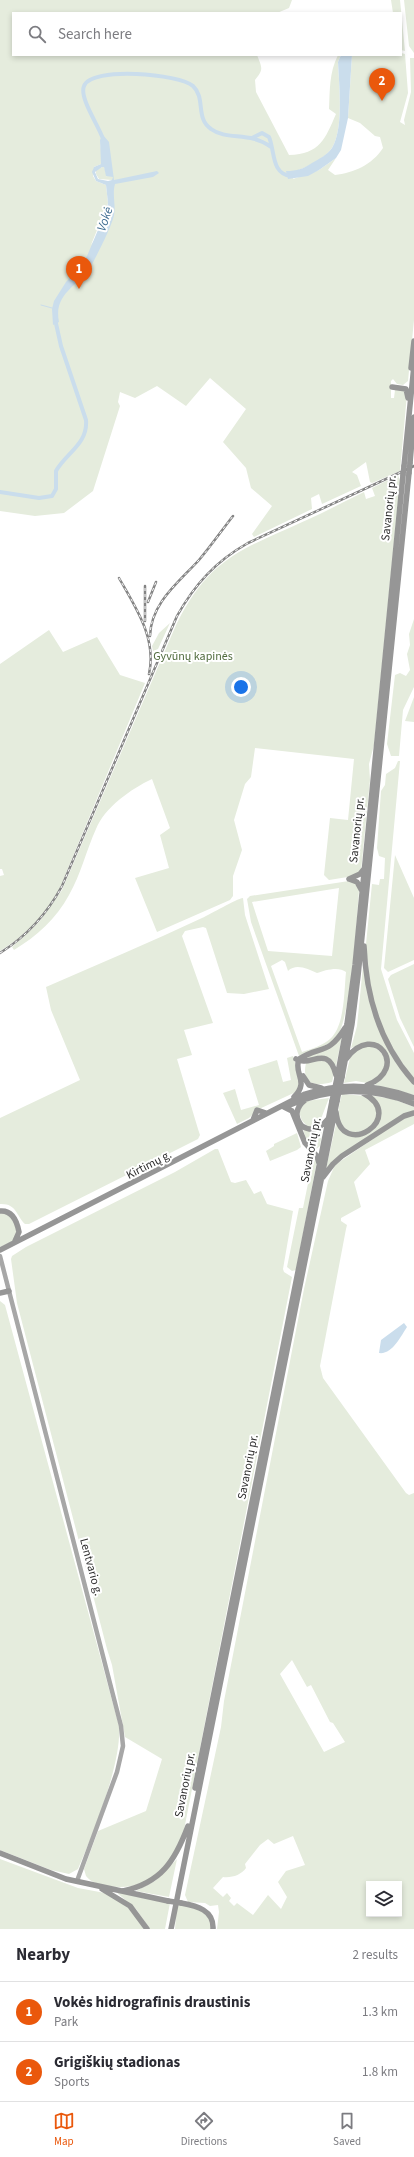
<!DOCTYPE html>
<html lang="en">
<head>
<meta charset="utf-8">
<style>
  :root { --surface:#fff; --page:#f7f7f7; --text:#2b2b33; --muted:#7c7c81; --line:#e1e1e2; --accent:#ea580c }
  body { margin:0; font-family:"Source Sans 3",sans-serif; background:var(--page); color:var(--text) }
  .controls { position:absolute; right:12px; bottom:12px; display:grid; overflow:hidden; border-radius:0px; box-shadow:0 2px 6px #0003 }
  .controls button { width:36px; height:36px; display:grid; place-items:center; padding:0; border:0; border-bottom:1px solid var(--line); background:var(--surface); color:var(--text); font:20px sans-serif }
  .you { position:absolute; left:241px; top:687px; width:14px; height:14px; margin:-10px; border:3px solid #fff; border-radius:50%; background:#1a73e8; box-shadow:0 0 0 6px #1a73e833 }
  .badge { display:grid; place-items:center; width:26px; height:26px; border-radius:50%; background:var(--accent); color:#fff; font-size:13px; font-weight:700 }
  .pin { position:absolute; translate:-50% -33px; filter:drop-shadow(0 1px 2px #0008) }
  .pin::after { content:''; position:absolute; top:21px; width:14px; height:12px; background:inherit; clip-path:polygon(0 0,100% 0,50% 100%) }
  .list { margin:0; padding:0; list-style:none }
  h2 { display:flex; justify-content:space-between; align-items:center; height:52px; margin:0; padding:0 16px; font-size:17px }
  h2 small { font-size:13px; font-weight:400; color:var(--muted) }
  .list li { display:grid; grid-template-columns:26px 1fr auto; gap:12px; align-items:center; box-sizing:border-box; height:60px; padding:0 16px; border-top:1px solid var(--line) }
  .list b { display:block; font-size:15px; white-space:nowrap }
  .list p { margin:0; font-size:13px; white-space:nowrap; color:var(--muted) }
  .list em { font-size:13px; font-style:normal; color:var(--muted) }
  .icon { flex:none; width:22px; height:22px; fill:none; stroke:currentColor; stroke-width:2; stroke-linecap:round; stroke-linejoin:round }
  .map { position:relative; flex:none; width:414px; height:1929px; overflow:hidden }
  .search { position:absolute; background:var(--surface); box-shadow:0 2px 6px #0003; left:12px; right:12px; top:12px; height:44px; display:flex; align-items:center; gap:10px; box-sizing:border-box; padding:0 14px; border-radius:0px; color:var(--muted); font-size:15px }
  .sheet { height:172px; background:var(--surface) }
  nav { display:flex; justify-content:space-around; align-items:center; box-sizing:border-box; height:56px; border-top:1px solid var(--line); background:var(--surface); font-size:11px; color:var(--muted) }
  nav a { display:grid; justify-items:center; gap:2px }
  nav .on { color:var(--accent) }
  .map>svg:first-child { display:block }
  .green { fill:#e5ecdd; fill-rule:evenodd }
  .water { fill:#caddec; fill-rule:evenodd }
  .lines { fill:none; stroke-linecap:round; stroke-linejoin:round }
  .stream { stroke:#caddec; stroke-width:1 }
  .river { stroke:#caddec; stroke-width:4 }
  .major { stroke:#a7a7a7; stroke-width:4.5 }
  .highway { stroke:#969696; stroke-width:5.5 }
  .rail-casing { stroke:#848484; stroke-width:2.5 }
  .rail { stroke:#fff; stroke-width:1; stroke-dasharray:3; stroke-linecap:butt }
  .highway-bridge { stroke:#969696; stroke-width:5.5 }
  .labels { text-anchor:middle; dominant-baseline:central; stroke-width:4; stroke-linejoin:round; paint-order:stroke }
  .street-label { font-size:12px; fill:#2f2f2f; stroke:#fff }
  .park-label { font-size:12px; fill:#506b3d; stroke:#fff }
  .water-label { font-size:13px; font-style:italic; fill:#3e6c91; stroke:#fff }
</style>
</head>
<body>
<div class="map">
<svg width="414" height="1929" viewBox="0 0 414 1929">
  <rect width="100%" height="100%" fill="#fff"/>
  <path class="green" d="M0,0H292L289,8L277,13H13V55H257C262,68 264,69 255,80L256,92L289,155C320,154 325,139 336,114L329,109C330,90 329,73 338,55H341L338,62C339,84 344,128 332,148C324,159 308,167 296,171L293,179L319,170L336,158L328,170L335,175C353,173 372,165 383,148L380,137L375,136L360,123L348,118L352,55H401V53L405,54L408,93L400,122L405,125L404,120L411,92L410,58H414V320L408,381L403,385L397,384L393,379L391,381V398H394L395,390L401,388L407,394L400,471L372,483L370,482L366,462L352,472L357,475L361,486L322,504L319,494L311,498L312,509L254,537L252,534L272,506L251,488L246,468L223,442L246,409L210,378L186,406L157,386L135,398L120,392L118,402L120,406L93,491L64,513L35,516L0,511ZM100,140L107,177L104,166L96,170V174L99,179L112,180V214L91,245L108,203L106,185L96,181L93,176L94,167L101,164L102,161Z
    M391,0H400L405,51L401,50V13H393Z
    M404,0H414V53L409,46Z
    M398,475L400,481L374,745L369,764L370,780L361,871L354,876L329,880L324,875L330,818L348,820L354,759L255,748L251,777L245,784L234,820L242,850L233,876V896L230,900L157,932L135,878L169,868L160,835L170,828L152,779C131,789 105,807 96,829C86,851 81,874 69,895C56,919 37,936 14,950L12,947L39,922L62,890L176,625C210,556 244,549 309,519C327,511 345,501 364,492L366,499L375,496L372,488Z
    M414,619V687L403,710L399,756H391L387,744L395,675L400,673L406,676L410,670L407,654L410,645L409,634Z
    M170,623L158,649L153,651L152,646L159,633Z
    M49,630L63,652L97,637L120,675L145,683L59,890C45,915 25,936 0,951V876L4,875L2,869H0V664Z
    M414,697V722L405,721Z
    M398,761H400L381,969L397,1020L414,1053V1080L387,1041L370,992L366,944L372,884L379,885L380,879H384L385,858L379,856L377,848L381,791L385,785L386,774L395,768Z
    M395,855L414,898V960L388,972L384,968Z
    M349,881L356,883L359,890C357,917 351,1028 333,1043C325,1049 309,1052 299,1056L251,922L247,899L250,896ZM339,888L332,956L268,951L252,902ZM282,960L285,962L288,971C296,963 308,969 317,973C325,970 339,966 346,972C344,991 345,1026 330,1039C323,1045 312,1049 302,1052L271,966Z
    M243,898L245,915L269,989L244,994L227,993L206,928L203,927L185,931L182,936L213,1023L184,1030L192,1055L177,1059L198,1129L200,1135L198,1139L29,1224H25C16,1215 16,1203 0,1204V1118L80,1080L51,1010L46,987C98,964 151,942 202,918C211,914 236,899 243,898Z
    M414,964V1047L400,1018L388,979L391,975Z
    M363,966L373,1013L414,1085V1095L375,1085L388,1071V1058L368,1042L351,1048L357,1026Z
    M342,1036L336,1066L330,1060H305L304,1057Z
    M359,1047H377L386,1060L383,1074L367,1083L356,1081L344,1083L350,1058Z
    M293,1056L301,1082L298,1091L257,1110L249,1118L237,1124L223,1093L235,1089L241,1110L259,1105L248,1069L277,1060L283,1082L291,1080L287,1058Z
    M313,1059L328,1062L334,1074L332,1082C315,1087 301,1084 306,1063Z
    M342,1094L365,1096L376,1106L377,1119L368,1130L352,1133C335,1123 337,1112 342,1094Z
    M368,1095L393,1099L414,1107V1112L326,1169L336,1124L360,1136C373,1132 376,1126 380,1113Z
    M329,1098L319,1124L310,1127C301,1123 300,1117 299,1108L307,1101Z
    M414,1115V1124L365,1150L370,1164L354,1182L361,1207L341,1218V1221L347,1225L346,1229L320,1366L323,1378L406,1493L409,1495L414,1493V1929H217L219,1912L218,1905L210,1906L205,1903L188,1902L185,1895L221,1727L224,1701L304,1289L328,1181L335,1165L402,1119ZM292,1660L307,1687L311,1685L330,1722L333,1723L345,1742L324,1752L280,1674ZM293,1836L305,1865L286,1871L278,1882L287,1897L281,1909L268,1895L253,1915L237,1903L234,1906L229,1901L231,1898L227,1893L223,1897L213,1888L223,1877C232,1878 241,1875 246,1868L245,1864L260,1845L268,1839L274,1844ZM369,1884H399V1914H369Z
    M323,1127L320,1146L315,1150L308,1146L303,1129Z
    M297,1133L301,1147L297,1150L270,1161L266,1151L274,1146V1144Z
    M215,1149H218L231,1182L235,1183L246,1180L254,1194L261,1191L267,1204L293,1211L283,1269L284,1272L292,1277L184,1830C173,1865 148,1893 108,1886C100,1884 91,1883 86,1876L84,1869L98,1831L146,1811L162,1759L125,1737L112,1665L107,1649L17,1303L11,1259L12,1256L26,1247L175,1172Z
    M314,1154L317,1161L296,1270L292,1271L287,1267L299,1208H303Z
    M0,1213L8,1214L18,1229L15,1240L0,1247Z
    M0,1301L5,1305L119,1726C122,1763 93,1834 78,1869L69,1874L51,1870L0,1850Z
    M0,1859L78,1888L105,1893L124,1903L146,1929H0Z
    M177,1859L169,1897L136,1891L155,1881Z
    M116,1892L170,1903L165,1929H150L136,1909Z
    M177,1904L197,1908L209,1917L212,1929H175Z"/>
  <path class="water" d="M341,55H352L348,118L341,150L336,158L319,170L308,176L288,179L286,171C297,171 303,169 312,163C319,159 327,155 332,148C344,128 339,84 338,62Z
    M103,135L109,142L114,180L157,171L159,173L153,177L115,184C112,194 116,205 114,215C112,226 97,255 91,266C79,286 53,293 59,322L53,325L52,309L54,301L66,282L77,270L87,256L106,211L108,203L106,185L96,181L92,172L94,167L101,164L100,140ZM102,167H104L106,176L113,177L112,180L108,181L98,179L95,172Z
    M404,1323L407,1327C401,1336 392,1355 379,1353L381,1340Z"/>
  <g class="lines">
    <path class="stream" d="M41,305L52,308"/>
    <path class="river" d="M252,138L262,133L269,137C275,151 271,174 291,176
      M103,139C99,126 79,98 84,86C91,66 180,74 193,86C206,98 195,118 211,129C227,141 250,131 271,147
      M0,492L39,498L52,496L56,489V471C66,453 88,444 86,420L61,346L55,319"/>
    <path class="major" d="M0,1256L121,1726L123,1746L117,1772L77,1881"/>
    <path class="highway" d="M411,368L414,341
      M392,387L406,389L408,398
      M410,463L414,417
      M404,466L414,365
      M349,879L357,882L362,891
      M349,879L360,874L364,869
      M364,946C366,997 380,1044 414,1082
      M296,1059C310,1068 328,1043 336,1075
      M346,1059C375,1020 410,1069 367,1085
      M303,1076L309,1085L321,1088
      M342,1077L352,1024L358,976L409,473
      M337,1078L347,1024L355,965L403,475
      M294,1097C310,1081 293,1074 299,1059C320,1045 328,1056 345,1028
      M305,1100C296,1107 294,1117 302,1126C313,1133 320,1128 328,1119
      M284,1107L292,1111L305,1143L317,1156L319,1163
      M285,1107C326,1088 372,1086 414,1104
      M336,1112C341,1162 409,1117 363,1093
      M253,1120L257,1110L266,1113
      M323,1177L333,1164L342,1156L404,1116L414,1113
      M0,1211C12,1210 17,1221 19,1232L15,1241
      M0,1250L305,1094C342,1082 378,1084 414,1098
      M0,1293L9,1291
      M195,1788L332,1101
      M0,1853L66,1879L168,1901
      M102,1889L130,1906L147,1929
      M123,1891C161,1883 175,1861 188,1826
      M181,1903C197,1906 214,1910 213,1929
      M171,1929L337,1101"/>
    <defs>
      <path id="rail" d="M119,578C136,608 157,639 149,674
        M148,602L156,582
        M145,621V586
        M150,636C151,603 178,583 199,560C211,546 222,530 233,516
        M0,953C27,936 47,914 62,886L177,616C195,584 216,561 248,543L414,466"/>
    </defs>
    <use href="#rail" class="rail-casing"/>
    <use href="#rail" class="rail"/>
    <path class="highway-bridge" d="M409,473L410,463
      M403,475L404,466
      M332,1101L337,1078
      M337,1101L342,1077
      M168,1901L181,1903"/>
  </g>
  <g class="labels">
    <g class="street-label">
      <text transform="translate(389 508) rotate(-84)">Savanorių pr.</text>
      <text transform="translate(357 830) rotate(-84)">Savanorių pr.</text>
      <text transform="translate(311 1150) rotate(-79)">Savanorių pr.</text>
      <text transform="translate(149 1165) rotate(-27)">Kirtimų g.</text>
      <text transform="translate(248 1467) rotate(-79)">Savanorių pr.</text>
      <text transform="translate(91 1567) rotate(75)">Lentvario g.</text>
      <text transform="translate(185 1785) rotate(-79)">Savanorių pr.</text>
    </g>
    <g class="park-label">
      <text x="193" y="656">Gyvūnų kapinės</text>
    </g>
    <g class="water-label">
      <text transform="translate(105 219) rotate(-71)">Vokė</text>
    </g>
  </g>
</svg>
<div class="controls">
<button><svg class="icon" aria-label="layers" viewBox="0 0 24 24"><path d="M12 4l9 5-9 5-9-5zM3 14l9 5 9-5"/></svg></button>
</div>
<div class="you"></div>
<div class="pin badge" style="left:79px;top:289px">1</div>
<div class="pin badge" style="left:382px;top:101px">2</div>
<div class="search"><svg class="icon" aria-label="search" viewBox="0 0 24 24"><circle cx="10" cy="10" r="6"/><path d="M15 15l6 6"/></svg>Search here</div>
</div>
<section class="sheet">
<h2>Nearby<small>2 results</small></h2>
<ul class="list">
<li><span class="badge">1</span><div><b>Vokės hidrografinis draustinis</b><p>Park</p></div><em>1.3 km</em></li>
<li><span class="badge">2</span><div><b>Grigiškių stadionas</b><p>Sports</p></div><em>1.8 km</em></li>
</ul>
</section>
<nav>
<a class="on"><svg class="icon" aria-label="map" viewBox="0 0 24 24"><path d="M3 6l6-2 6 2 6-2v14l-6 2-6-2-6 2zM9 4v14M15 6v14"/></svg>Map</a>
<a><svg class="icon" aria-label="directions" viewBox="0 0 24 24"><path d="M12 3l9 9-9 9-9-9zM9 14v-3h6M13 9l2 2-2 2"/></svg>Directions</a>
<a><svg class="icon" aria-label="saved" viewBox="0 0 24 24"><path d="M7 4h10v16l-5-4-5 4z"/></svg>Saved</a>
</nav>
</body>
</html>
